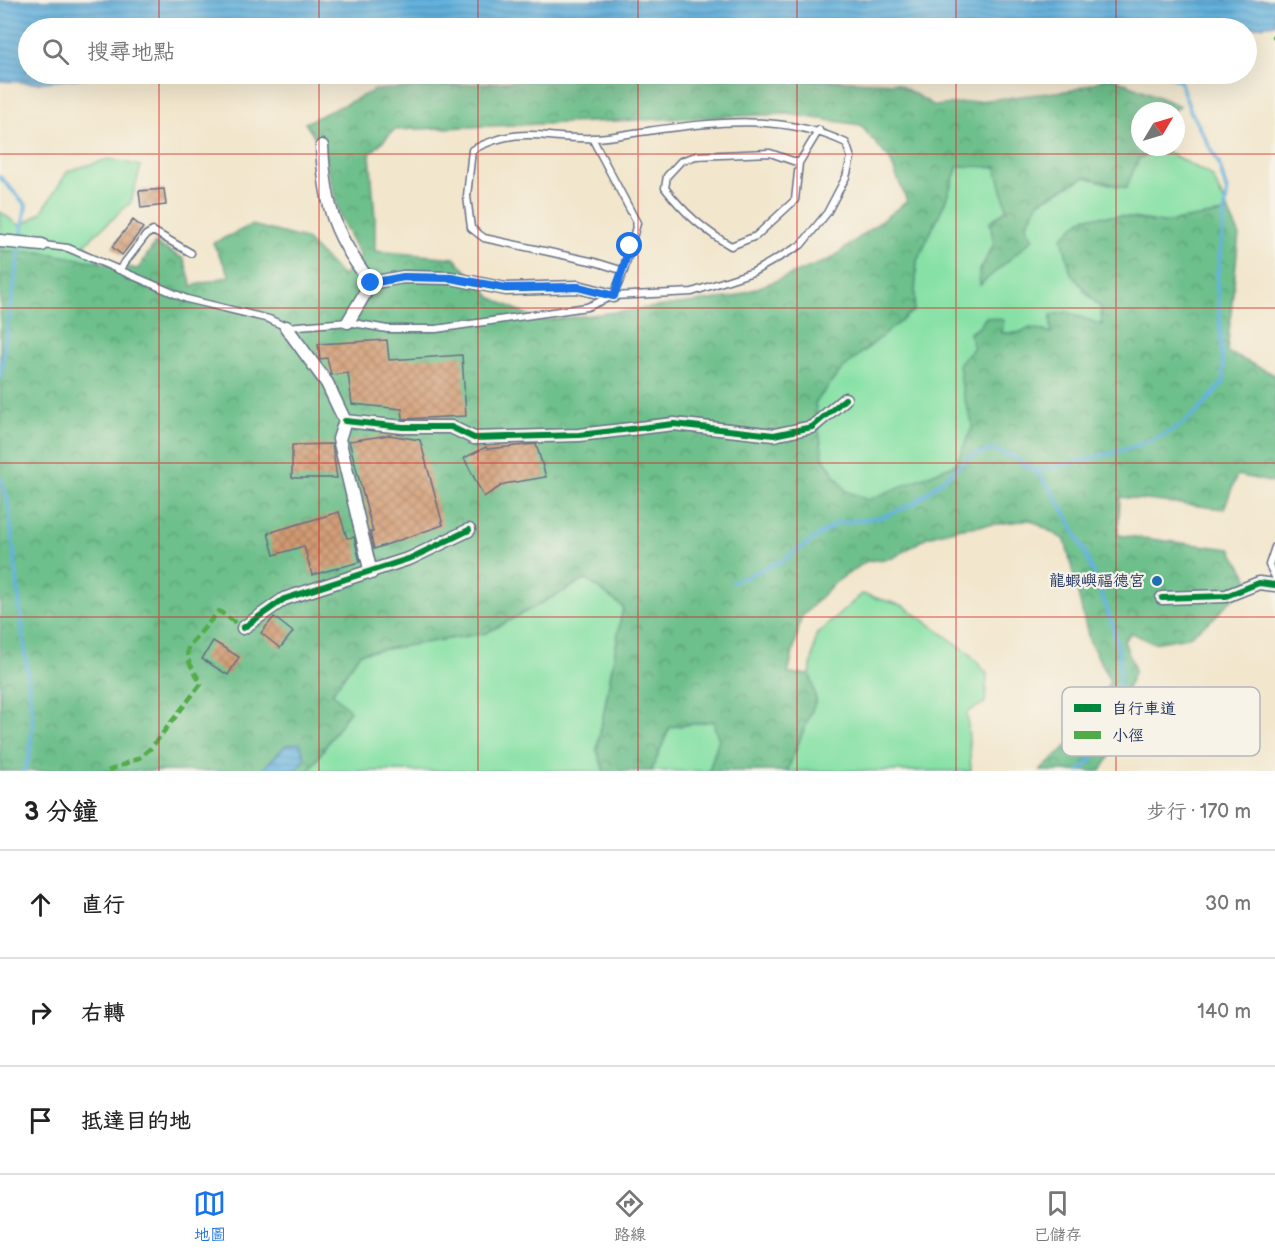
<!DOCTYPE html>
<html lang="zh-TW">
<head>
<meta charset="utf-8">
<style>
  :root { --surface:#fff; --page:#f2f2f2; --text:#222; --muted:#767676; --line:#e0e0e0; --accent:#1a73e8 }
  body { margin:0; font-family:"Balsamiq Sans","LXGW WenKai TC",sans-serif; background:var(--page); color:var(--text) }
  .compass { position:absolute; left:1131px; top:102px; width:54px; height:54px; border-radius:50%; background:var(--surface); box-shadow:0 6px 24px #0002; rotate:52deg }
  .stop { position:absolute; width:18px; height:18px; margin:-14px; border:4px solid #1a73e8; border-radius:50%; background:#fff }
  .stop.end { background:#1a73e8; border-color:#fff; box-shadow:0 2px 6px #0008 }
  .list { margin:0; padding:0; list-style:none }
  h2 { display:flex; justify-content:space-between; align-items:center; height:78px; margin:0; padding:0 24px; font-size:26px }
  h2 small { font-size:20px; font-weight:400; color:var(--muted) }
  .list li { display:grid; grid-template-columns:39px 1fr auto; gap:18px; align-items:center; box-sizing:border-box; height:108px; padding:0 24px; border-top:2px solid var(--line) }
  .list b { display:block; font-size:22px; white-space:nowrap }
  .list em { font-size:20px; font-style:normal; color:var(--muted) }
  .icon { flex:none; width:33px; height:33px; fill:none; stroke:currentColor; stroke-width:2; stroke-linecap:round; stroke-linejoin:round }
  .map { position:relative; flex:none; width:1275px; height:771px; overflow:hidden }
  .search { position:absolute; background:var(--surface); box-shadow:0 6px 24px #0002; left:18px; right:18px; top:18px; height:66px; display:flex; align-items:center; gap:15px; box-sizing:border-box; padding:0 21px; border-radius:33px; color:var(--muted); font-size:22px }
  .sheet { height:402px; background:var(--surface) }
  nav { display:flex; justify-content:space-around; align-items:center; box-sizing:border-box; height:84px; border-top:2px solid var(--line); background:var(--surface); font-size:16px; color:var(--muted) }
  nav a { display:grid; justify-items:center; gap:3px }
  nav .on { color:var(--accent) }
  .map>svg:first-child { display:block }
  .green { fill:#87e1a6; stroke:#518882; stroke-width:1.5 }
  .forest { fill:url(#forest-crowns); stroke:#447774; stroke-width:1.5; fill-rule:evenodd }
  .water { fill:url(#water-rules); stroke:#40709e; stroke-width:1.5 }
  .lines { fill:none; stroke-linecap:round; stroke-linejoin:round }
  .stream { stroke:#64b2de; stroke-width:4 }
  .building { fill:url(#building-cross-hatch) }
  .lane-casing { stroke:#666f84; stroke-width:9 }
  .street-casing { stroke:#666f84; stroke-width:15 }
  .lane { stroke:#fff; stroke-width:6 }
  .street { stroke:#fff; stroke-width:12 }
  .quiet { stroke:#52ab49; stroke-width:4.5; stroke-dasharray:9 4.5; stroke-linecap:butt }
  .cycleway-casing { stroke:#f7f3e8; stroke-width:10 }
  .cycleway { stroke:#00873e; stroke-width:6 }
  .route { stroke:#1a73e8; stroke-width:8 }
  .grid { fill:none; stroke:#d62828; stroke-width:1.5; stroke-opacity:0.55 }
  .poi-dot { fill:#1f6fb2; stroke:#f7f3e8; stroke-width:2 }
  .labels { text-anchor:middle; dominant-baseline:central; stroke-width:4.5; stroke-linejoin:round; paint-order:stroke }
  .poi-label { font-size:16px; fill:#1b2f5e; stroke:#f7f3e8; text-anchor:end }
  .key { fill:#f7f3e8; stroke:#b5b8bf; stroke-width:1.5 }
  .key-label { font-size:16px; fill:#1b2f5e }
</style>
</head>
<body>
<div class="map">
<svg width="1275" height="771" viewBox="0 0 1275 771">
  <defs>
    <pattern id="forest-crowns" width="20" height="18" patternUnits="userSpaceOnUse" patternTransform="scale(1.5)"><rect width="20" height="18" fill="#6dbf8b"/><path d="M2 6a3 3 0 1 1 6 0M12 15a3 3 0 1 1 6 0" fill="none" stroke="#599c75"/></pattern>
    <pattern id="water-rules" width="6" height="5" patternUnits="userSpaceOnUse" patternTransform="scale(1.5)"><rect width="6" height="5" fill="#64b2de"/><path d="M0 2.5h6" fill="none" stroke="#5291b7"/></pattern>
    <pattern id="building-cross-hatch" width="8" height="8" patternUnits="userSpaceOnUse" patternTransform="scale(1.5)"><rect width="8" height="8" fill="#d1996f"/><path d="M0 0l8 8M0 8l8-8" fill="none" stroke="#a97d5e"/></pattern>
  </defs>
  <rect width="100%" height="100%" fill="#f7f3e8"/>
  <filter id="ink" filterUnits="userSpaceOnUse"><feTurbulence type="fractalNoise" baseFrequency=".0167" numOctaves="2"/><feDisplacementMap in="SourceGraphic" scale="12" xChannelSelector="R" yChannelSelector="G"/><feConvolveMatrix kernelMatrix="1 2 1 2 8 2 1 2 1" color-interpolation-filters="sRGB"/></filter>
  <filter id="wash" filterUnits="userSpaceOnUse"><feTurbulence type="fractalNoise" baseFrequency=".008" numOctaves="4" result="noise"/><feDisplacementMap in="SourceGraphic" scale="24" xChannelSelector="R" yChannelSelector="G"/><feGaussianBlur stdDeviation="1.35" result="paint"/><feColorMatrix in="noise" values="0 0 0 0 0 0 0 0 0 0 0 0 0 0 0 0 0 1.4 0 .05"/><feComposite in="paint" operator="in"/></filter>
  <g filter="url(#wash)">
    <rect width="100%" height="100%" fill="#f2e6cc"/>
    <path class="green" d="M1166,151L1212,176L1229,212L1163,223L1120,216L1083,290L1101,308L1102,325L1051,333L1031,328L1018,333H1001L979,327L969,333L975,347L963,394L973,426L956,464L869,501L846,491L823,457L815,403L841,370L914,310L917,261L945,202L958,165L997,167L1007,209L990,222L994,244L979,272L1026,226L1039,202L1085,177L1126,188L1139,157Z
      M109,159L141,166L131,202L85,244L103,264L40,252L0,251V212L21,226L41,213L68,171Z
      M586,579L623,607L597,750L604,771H309L349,711L332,693L360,653L486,633Z
      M862,594L904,606L969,653L987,674L985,703L967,712L971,771H787L816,700L810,674L816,635Z
      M713,721L719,739L709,771H651L670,727Z"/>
    <path class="forest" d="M581,77H750L896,83L935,106L1073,90L1111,77L1180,106L1172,111H1140V147H1166V151L1139,158L1126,188L1085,177L1039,201L1026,226L1033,239L980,285L979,272L994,244L990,222L1007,209L996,167L958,166L945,202L917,261L914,310L841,370L815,403L823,458L846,491L868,500L956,464L973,426L963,394L959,364L974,347L969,334L979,327L986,317L1004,320L1002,333H1018L1031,328L1051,333V315L1067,312L1102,325L1101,308L1071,274L1062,237L1085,217L1120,216L1163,223L1229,212L1239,234L1227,352L1275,375V483L1237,475L1224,509L1120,497L1118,535L1231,549L1253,587L1230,601L1214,618L1188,637L1154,643L1131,633L1124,641L1135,670L1109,732L1114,749L1101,771H1040L1079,735L1110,681L1089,640L1065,540L1031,520L961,528L927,537L893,558L867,561L832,585L801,618L788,674H810L816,700L787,771H709L719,739L712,721L670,727L651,771H604L597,750L623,607L586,579L486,633L360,653L332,693L350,710L309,771H295L305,758L286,745L261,771H0V251L40,252L138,269L155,243L184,259L192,286L230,276L213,243L252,225L305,239L343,276L361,258L340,217L323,149L305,123L375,90ZM787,114L860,125L890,160L907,201L831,259L734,297L624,311L540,321L492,298L454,258L375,251V218L370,154L394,130Z"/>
    <path class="water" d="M0,0H1275V24L1243,28H28V74H375L361,78L119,74L37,83L0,81Z
      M300,743L305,758L295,771H261L286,745Z"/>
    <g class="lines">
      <path class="stream" d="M0,177L26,205L0,378
        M1035,471C1068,501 1116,617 1120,662C1123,684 1106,741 1092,759C1089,763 1083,767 1079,771
        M0,478L8,500L33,723L29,758L24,771
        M733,582L782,561L837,523L883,517L915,503L970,457L992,450L1012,456L1035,471C1080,461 1153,448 1189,419C1202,409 1213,393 1224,382L1217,280L1227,192L1219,164L1190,110L1180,81L1165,74"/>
    </g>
    <g id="blocks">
      <path class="building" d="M164,189L166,205L141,208L139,191Z
        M133,220L143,228L122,255L112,247Z
        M387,340L389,360L462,355L466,416L403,419L402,409L352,404L348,373L331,375L327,358L320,359L318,344Z
        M389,435L420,440L443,525L374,549L370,532H373L349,441Z
        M332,444L337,478H292V445Z
        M536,444L546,477L504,484L484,497L464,458L486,447L487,449Z
        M339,512L347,538L354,537L360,562L312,575L304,546L274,555L268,533Z
        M274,617L293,632L280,648L261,633Z
        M213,641L239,657L228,675L202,659Z"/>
    </g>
  </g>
  <g filter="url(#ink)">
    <use href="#blocks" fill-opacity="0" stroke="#666f84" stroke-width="1.5"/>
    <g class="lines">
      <defs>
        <path id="lane" d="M592,138L637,223L624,271
          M799,163L795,200L756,236L731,246C705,231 683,212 665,188L667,176L681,161L696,156L770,153L799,163L819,130
          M43,245L68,248L187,299L269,319L286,327L348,322L387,329H436L587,307L613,296L692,292L753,272L801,245L827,213L846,177L851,158L846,143C784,113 714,122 648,131C630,133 611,138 593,138C545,140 521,124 472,150L467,196L471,228L484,238L595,262L624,271L613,296
          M119,270L146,235L153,231L191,253
          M1275,547L1269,565L1275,577"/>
        <path id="street" d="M322,146C325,206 334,235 371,283L348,322
          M0,241L42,245
          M371,283L403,277L451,278L506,289L578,287L613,296
          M286,327L327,383L345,421L339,439L371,573
          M345,421L403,427H451L474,438L579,435L674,424L774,435L812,427L845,399
          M1162,598L1226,596L1259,583L1275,585
          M243,628L284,599L411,558L469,530"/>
      </defs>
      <use href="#lane" class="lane-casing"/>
      <use href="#street" class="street-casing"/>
      <use href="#lane" class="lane"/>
      <use href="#street" class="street"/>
      <path class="quiet" d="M1273,34L1275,38
        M108,771L139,758L151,748L201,684L187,658L188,647L219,611L243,628"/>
      <defs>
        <path id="cycleway" d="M371,283L403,277L451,278L506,289L578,287L613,296
          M345,421L403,427H451L474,438L579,435L674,424L774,435L812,427L845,399
          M1162,598L1226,596L1259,583L1275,585
          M243,628L284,599L411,558L469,530"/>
      </defs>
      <use href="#cycleway" class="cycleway-casing"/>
      <use href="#cycleway" class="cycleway"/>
    </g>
  </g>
  <g class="lines" filter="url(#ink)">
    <path class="route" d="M371,283L404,277L451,278L506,288L578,287L614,296L630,246"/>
  </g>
  <path class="grid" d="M159,0V28M319,0V28M478,0V28M638,0V28M797,0V28M956,0V28M1116,0V28M159,74V771M319,74V771M478,74V771M638,74V771M797,74V771M956,74V771M1116,74V771M0,154H1275M0,308H1275M0,463H1275M0,617H1275"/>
  <circle class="poi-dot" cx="1157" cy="581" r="6"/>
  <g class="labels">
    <g class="poi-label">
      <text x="1145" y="581">龍蝦嶼福德宮</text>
    </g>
  </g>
  <rect x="1062" y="687" width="198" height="69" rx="9" class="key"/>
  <rect x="1074" y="704" width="27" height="8" fill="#00873e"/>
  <rect x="1074" y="731" width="27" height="8" fill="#52ab49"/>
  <g class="key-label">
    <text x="1112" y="714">自行車道</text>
    <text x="1112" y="741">小徑</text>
  </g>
</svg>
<svg class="compass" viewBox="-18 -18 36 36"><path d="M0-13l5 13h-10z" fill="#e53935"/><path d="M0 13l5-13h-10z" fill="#767676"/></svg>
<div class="stop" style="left:630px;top:246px"></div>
<div class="stop end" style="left:371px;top:283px"></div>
<div class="search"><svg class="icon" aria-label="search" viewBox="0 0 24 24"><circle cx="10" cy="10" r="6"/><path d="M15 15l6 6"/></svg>搜尋地點</div>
</div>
<section class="sheet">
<h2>3 分鐘<small>步行 · 170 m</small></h2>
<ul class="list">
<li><svg class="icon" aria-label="ahead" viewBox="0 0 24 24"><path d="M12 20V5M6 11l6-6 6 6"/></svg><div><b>直行</b></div><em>30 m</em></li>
<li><svg class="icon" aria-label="right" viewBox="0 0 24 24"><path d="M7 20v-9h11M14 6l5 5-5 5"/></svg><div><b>右轉</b></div><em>140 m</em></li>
<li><svg class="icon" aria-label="arrive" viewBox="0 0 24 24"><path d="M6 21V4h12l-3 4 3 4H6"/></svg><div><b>抵達目的地</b></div></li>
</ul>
</section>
<nav>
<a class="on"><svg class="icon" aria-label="map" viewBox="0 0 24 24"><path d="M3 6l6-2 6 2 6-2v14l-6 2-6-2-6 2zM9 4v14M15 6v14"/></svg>地圖</a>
<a><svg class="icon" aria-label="directions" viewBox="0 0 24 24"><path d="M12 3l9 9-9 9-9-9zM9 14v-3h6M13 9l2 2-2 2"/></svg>路線</a>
<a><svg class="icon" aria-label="saved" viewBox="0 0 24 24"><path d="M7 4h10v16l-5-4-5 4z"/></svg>已儲存</a>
</nav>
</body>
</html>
